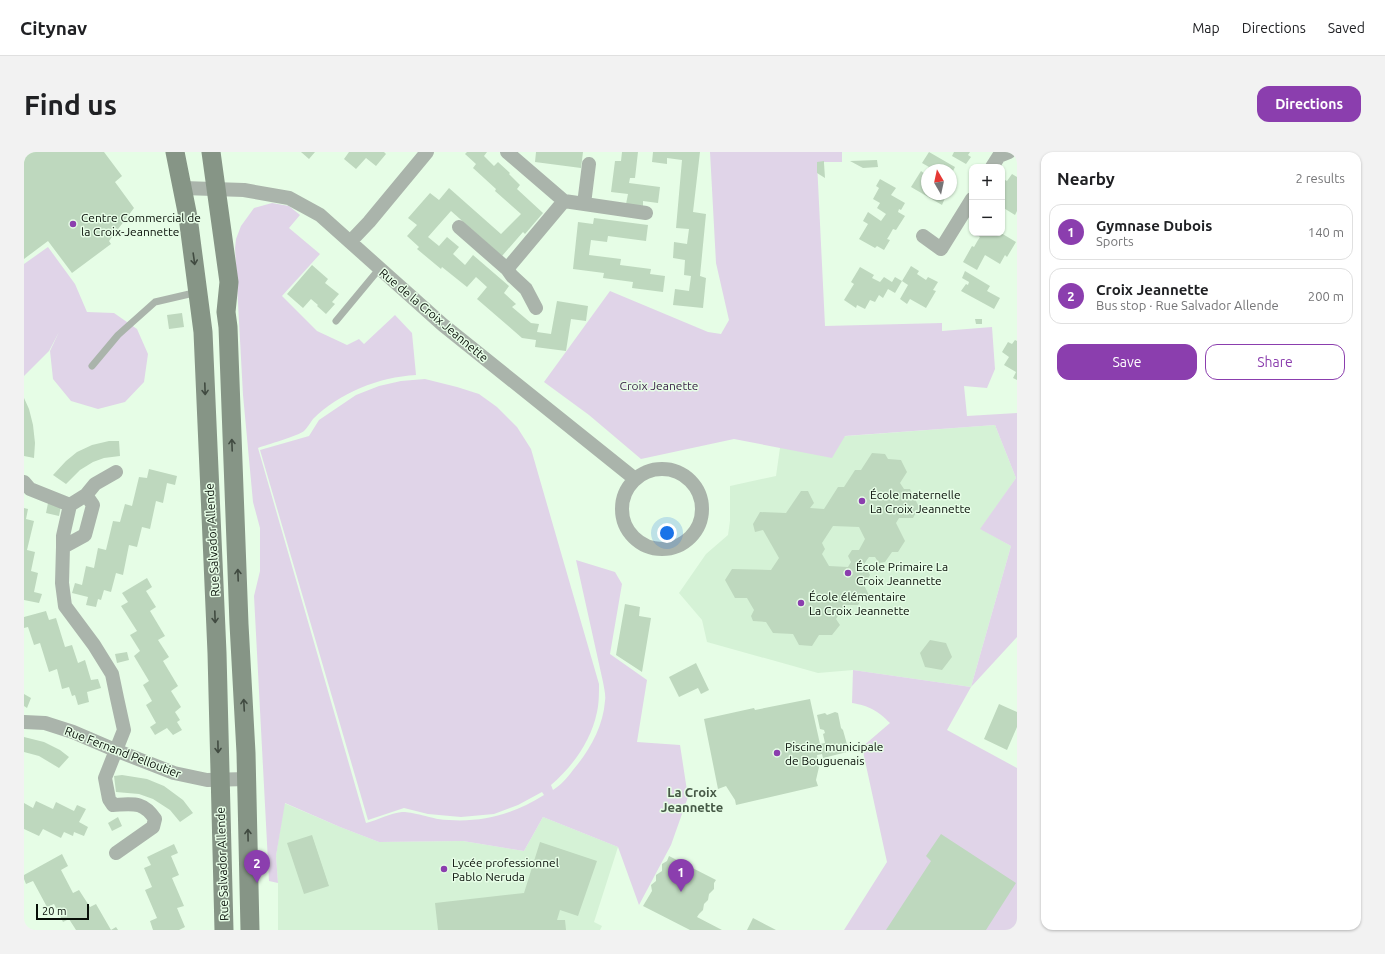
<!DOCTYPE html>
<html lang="en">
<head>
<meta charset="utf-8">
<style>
  :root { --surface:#fff; --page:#f2f2f2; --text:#202124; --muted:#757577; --line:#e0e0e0; --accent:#8b3eae }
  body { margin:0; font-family:Ubuntu,sans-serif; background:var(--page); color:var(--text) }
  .controls { position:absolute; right:12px; top:12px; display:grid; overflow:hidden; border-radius:8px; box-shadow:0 1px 3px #0004 }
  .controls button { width:36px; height:36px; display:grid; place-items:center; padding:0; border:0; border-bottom:1px solid var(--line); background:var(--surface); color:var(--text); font:20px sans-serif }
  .compass { position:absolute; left:897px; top:12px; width:36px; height:36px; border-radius:50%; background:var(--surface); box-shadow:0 1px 3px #0004; rotate:351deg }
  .scale { position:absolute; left:12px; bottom:10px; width:53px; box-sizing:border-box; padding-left:4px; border:2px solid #080f08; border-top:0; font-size:11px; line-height:14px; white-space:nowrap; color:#080f08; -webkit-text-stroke:3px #e6fde6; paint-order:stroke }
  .you { position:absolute; left:643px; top:381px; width:14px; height:14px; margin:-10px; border:3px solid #fff; border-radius:50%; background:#1a73e8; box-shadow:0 0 0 6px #1a73e833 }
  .badge { display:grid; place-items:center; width:26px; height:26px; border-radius:50%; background:var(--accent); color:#fff; font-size:13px; font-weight:700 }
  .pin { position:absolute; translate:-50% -33px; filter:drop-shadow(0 1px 2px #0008) }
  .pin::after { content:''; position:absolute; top:21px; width:14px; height:12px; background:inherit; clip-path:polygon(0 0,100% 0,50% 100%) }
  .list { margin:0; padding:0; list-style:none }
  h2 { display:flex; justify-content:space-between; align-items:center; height:52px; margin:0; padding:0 16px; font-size:17px }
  h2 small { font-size:13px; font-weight:400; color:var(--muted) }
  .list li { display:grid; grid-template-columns:26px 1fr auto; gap:12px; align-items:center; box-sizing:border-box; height:56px; margin:0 8px 8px; padding:0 8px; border:1px solid var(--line); border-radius:12px }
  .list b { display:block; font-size:15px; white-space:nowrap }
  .list p { margin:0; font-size:13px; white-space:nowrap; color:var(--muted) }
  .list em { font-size:13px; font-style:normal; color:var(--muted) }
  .actions { display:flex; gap:8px; padding:12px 16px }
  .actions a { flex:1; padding:9px 0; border:1px solid var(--accent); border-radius:12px; text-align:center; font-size:14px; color:var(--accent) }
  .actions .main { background:var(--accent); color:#fff }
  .map { position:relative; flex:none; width:993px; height:778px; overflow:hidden; border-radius:12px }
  header { display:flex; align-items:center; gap:24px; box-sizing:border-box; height:56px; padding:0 20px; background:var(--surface); border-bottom:1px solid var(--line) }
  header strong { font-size:19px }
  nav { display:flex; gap:22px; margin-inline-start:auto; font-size:14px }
  .intro { display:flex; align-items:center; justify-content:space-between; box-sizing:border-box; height:96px; padding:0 24px }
  h1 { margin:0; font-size:28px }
  .button { padding:10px 18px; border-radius:12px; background:var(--accent); color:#fff; font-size:14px; font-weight:700 }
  main { display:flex; gap:24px; padding:0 24px }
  aside { flex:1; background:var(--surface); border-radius:12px; box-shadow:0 1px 3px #0004 }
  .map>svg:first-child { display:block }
  .built { fill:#d5f2d6 }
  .green { fill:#e0d4e8 }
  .building { fill:#bed8be; fill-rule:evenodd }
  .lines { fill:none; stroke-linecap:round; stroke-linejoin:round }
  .lane { stroke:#aab4ab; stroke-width:7 }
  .street { stroke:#aab4ab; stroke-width:14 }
  .secondary { stroke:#869586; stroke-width:19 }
  .oneway { stroke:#414b41 }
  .poi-dot { fill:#8b3eae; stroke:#e6fde6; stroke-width:1.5 }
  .labels { text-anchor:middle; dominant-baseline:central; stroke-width:3; stroke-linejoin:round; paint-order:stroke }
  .poi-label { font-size:12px; fill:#080f08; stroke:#e6fde6; text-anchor:start }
  .street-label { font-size:12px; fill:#080f08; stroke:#e6fde6 }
  .park-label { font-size:12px; fill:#381e45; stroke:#e6fde6 }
  .neighbourhood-label { font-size:13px; font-weight:bold; fill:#465946; stroke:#e6fde6 }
</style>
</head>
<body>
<header>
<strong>Citynav</strong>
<nav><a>Map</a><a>Directions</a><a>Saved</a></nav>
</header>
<div class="intro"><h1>Find us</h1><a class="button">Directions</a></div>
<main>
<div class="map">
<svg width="993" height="778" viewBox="0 0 993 778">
  <rect width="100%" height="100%" fill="#e6fde6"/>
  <path class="built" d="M971,273L992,326L957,377L987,394L947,535L829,518L794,521L683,490L678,468L655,441L682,402L704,383L706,369V334L752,324L757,289Z
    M260,651L316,675L355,690L439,689L500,699L519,665L594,695L570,770L578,774L576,778H254V731L252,704Z"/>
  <path class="green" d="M686,0H818V10H793L801,174L918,171V179L968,175L971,217L963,236L940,234L943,264L993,261V485L947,535L923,578L993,616V778H820L863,710L838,595L866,571C853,558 845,554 828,551L829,518L947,535L987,394L956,377L992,326L971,273L821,284L808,306L710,287L617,307L565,263L520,230L586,139L684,180L697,182L705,168L692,111Z
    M248,51L265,54L276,63L265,76L296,102L258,144L293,179L323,193L335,187L340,192L371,163L388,181L392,223C355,225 315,241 289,267C286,271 283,276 280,279C274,284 242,293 234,296L342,671C354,668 366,661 378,660C383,659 406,665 414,667C453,672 487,664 520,643L518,640L494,653L470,662L437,665L404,662L380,656L344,668L236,298L285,284L295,268L332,243L355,234L377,229L401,227L433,235L455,242L473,255L493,275L507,297L575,532C575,541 575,552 573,560C567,589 549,614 527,633L529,638C538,632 543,626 549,618C566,598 579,575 581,549C582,543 580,536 579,530L552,408L591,420L598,432L586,502L623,528L613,590L656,593L664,645L647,693L615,753L594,695L519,665L500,699L439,689L355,690L316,675L261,651L252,704L254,731L245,729L230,444L236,419V376L229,350L219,243L211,96L212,87L217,74L230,56Z
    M24,95L51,132L63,160L90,161L113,177L124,202L120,230L101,250L74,257L47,249L29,227L26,199L35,180L25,199L0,224V112Z"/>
  <path class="building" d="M0,0H80L98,24L91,30L110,56L85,89L87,92L48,121L24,89L0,107Z
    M277,0H291L285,7Z
    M325,0H360L362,2L352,14L342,6L332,17L320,7Z
    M443,0H463L460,4L470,14L474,10L486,21L485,22L496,33L493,37L519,61L501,82L499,80L478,104L427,59L404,85L415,94L423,85L435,95L429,102L441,113L449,103L485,134L480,141L492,152L488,155L507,171L515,172L513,180L527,182L533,149L564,154L562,169L547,167L542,199L511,195L512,188L498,186L453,147L463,135L452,125L443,135L418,115L417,117L393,97L395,95L383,84L393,73L384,66L406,41L415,48L425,36L477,82L497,62L471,39L472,37L449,16L452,12L441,2Z
    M512,0H559L557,16L511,10Z
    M598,0H614L611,26H606L605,31L636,35L634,51L619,49V54L602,52L604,42L587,40L591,9H597Z
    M629,0H676L669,60L682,62L676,124L682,126L679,156L649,153L651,137L665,139L667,124L660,123L661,108L649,106L650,90L663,92L665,77L652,76L658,8L643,6V12L628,10Z
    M905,0L931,15L927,23V18H903L905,15L898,11Z
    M930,0H946L944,3L947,5L942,12L928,4Z
    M853,8L854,15L839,16L826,9Z
    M800,9V11L801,26L793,21V10Z
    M903,18V42H917L916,43L921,46L918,53L887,35L897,19L901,22Z
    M988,22L993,25V59L991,63L978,55V32L981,28L983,29Z
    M856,27L872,36L867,43L881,51L877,58L875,57L874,60L881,64L872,78L869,77L865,84L863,87L866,88L860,98L853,94L851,96L835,87L844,72L839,69L844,60L857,69L862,62L853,56L856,51L849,47L855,36L852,34Z
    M570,66L624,73L622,89L584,84L583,90L567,88L565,103L597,107L596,113L627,117L626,122L641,124L639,140L608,136L609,130L579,126L580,121L549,117L554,70L569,72Z
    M954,81H977L992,90L983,105L981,103L976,112L961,103L953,118L939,110L948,94L950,95L954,88L956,85L953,83Z
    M288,113L304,127L301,131L315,142L308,150L311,152L302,162L293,154L294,153L287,147L279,156L263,142Z
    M887,114L895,119L893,122L902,128L904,125L914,130L909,138L912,139L902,156L886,147L883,152L876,147L884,133L878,129Z
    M836,115L850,123L848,126L856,130L860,125L868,130L871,125L878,129L871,141L864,137L859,146L855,143L851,150L846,148L841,157L833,153L832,156L820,148L830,132L827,130Z
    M941,119L966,134L963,139L976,146L970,157L937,139L942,132L944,133L945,130L938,126Z
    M158,161L160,175L145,177L143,163Z
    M951,167H958V172H952Z
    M991,188L993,189V228L989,226L992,220L980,213L985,205L978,200L984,190L988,192Z
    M0,246L5,257L9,273L11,291L10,306L0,304Z
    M85,289H95L96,304L80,306L69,310L56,318L42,332L29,323L42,309L53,300L68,293Z
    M848,301L861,302L864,307L877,308L883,320L876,331L880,337H886L895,355L889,366H875L872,371L881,389L874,400H868L861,410L855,411L851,405H845L840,412L846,423L840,433L846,445L843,450H836L834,453H821L812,467L816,473L808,483H795L788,494L775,493L769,482L749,481L742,470L729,469L727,464L730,458L723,446H711L701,428L708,417L747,418L755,406L739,378L731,380L729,372L736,360L762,361L777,339H784L790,351L786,356L800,357L814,335H820L831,318H837ZM809,374L835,375L841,387L835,398H828L824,404L827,410L824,415L805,414L798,402L801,397L798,391Z
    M125,317L153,324L151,333L143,331L139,351L132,349L126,377L118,375L113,395L105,393L99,423L92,421L87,440L80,438L77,448L74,447L72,455L62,453L64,445L48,441L51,431L58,433L62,414L70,416L74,396L82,398L89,369L96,370L101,352L108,354L115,325L123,326Z
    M24,351L37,354L35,364L22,361Z
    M0,356L4,357L2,367L10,369L3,398L11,400L7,419L14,421L10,440L18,442L15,451L0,448Z
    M123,426L128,435L122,439L132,455L126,459L141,484L134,488L145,505L139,509L154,534L147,539L157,555L151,560L156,568L153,570L158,578L149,583L143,576L131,583L126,575L132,571L122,553L128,549L119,533L125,529L110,504L116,499L106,483L113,479L97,454L104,450L98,441Z
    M601,452L616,455L615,464L627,466L618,520L592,503Z
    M22,459L25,468L32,466L41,495L48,493L54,511L61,508L67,528L74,527L77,536L63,540L65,550L54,553L51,543L48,544L45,535L38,537L33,517L25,520L16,491L10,493L4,475L0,476V465Z
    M906,488L922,491L928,505L918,518L901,515L896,501Z
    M103,500L105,508L93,511L91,502Z
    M672,511L685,538L677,542L674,536L655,545L645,525Z
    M0,542L7,546L3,556L0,554Z
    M786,547L796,592L801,591L799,582L801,581L800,578L796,577L793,563L801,561L803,563L811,560L814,561L817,576L819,578L824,596L823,600L799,606L798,602L793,603L795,615L792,628L794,634L712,653L711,648L702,634L694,637L680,567L730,556L731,558Z
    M975,552L993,560V575L983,598L960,587Z
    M0,585L20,590L36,598L45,605L35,616L15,604L0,600Z
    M98,623L123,627L140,634L159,648L169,661L156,670L146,658L129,647L115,642L92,640L90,624Z
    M12,649L29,657L32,650L50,659L53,653L62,657L55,670L64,675L60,684L50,680L49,684L40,680L37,686L19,677L15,684L0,677V651L9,656Z
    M94,665L98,674L88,679L84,671Z
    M917,682L992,731L962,778H862L907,709L902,704Z
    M288,683L305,734L280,742L263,691Z
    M516,690L573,709L554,764L536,758L533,768H541L542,778H414L411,751L500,741Z
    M150,692L154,701L147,704L155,723L148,726L160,754L153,756L161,775L155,778H129L126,769L133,766L121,738L128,735L120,716L127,713L123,705Z
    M38,702L44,714L37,718L49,741L55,738L66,755L72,752L87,778L92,775L94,778H52L45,767L39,770L30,752L23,755L9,729L2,732L0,727V723Z
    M645,704L692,728L690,731V737L685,742L684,748L680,752L679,758L675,762L673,765L698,778H666L619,754L628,739L627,733L632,729V723L638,719V712L643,709Z
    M729,766L752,778H723Z"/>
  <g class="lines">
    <path class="lane" d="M312,169L356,116
      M68,214L94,183L131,150L174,140"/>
    <path class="street" d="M483,0L540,49L483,117L488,124L502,137L512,156
      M968,15L975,4L985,0
      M159,36L220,38L265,46L296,63L419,173L611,327
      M540,49L622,61
      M560,52L565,12
      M435,75L483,117
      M899,84L917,97L948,47
      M326,90L345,70L403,0
      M598 357a40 40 0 1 1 80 0a40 40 0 1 1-80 0Z
      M0,330L6,337L46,353
      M62,343L69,353L61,383L39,395V384L46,353Z
      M62,343L71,332L92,320
      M39,395L38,431L41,454L70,493L88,522L93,546L100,578L81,626L85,647L89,653C109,652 119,649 131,667L129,675L92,701
      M0,570L21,571L49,580L91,598L150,621L183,628L223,627"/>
    <path class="secondary" d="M151,0L164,65L179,180L193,501L200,778
      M187,0L205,130L202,160L204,175L215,472L222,601L226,778"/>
  </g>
  <defs><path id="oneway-shaft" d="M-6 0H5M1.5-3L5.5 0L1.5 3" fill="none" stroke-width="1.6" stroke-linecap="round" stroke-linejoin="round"/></defs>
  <g class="oneway">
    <use href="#oneway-shaft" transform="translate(170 107) rotate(82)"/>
    <use href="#oneway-shaft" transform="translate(181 237) rotate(88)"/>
    <use href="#oneway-shaft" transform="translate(208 293) rotate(-92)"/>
    <use href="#oneway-shaft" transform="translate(214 423) rotate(-92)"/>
    <use href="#oneway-shaft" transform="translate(191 465) rotate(88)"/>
    <use href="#oneway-shaft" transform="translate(220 553) rotate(-93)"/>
    <use href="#oneway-shaft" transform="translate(194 595) rotate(89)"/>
    <use href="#oneway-shaft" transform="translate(224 683) rotate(-91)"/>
  </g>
  <g class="poi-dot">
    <circle cx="49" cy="72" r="4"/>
    <circle cx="838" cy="349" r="4"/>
    <circle cx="824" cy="421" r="4"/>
    <circle cx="777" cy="451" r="4"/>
    <circle cx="753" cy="601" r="4"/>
    <circle cx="420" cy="717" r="4"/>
  </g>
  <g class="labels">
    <g class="poi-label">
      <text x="57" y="65">Centre Commercial de<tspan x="57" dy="14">la Croix-Jeannette</tspan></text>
      <text x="846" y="342">École maternelle<tspan x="846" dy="14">La Croix Jeannette</tspan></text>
      <text x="832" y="414">École Primaire La<tspan x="832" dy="14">Croix Jeannette</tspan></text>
      <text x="785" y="444">École élémentaire<tspan x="785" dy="14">La Croix Jeannette</tspan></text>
      <text x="761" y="594">Piscine municipale<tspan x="761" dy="14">de Bouguenais</tspan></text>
      <text x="428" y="710">Lycée professionnel<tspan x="428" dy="14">Pablo Neruda</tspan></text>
    </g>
    <g class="street-label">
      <text transform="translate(410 163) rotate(40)">Rue de la Croix Jeannette</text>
      <text transform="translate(188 388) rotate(-93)">Rue Salvador Allende</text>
      <text transform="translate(99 600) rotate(21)">Rue Fernand Pelloutier</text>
      <text transform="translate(198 712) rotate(-92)">Rue Salvador Allende</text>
    </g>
    <g class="park-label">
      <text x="635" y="233">Croix Jeanette</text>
    </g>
    <g class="neighbourhood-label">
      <text x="668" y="640">La Croix<tspan x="668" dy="15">Jeannette</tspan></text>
    </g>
  </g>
</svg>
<div class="controls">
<button>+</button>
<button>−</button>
</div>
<svg class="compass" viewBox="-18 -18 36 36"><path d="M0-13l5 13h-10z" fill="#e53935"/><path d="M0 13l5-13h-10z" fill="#757577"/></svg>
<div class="scale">20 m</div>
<div class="you"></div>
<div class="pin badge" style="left:657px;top:740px">1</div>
<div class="pin badge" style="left:233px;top:731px">2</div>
</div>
<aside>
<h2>Nearby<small>2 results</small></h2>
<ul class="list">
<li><span class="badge">1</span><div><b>Gymnase Dubois</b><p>Sports</p></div><em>140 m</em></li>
<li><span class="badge">2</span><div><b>Croix Jeannette</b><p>Bus stop · Rue Salvador Allende</p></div><em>200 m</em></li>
</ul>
<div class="actions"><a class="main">Save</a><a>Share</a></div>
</aside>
</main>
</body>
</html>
